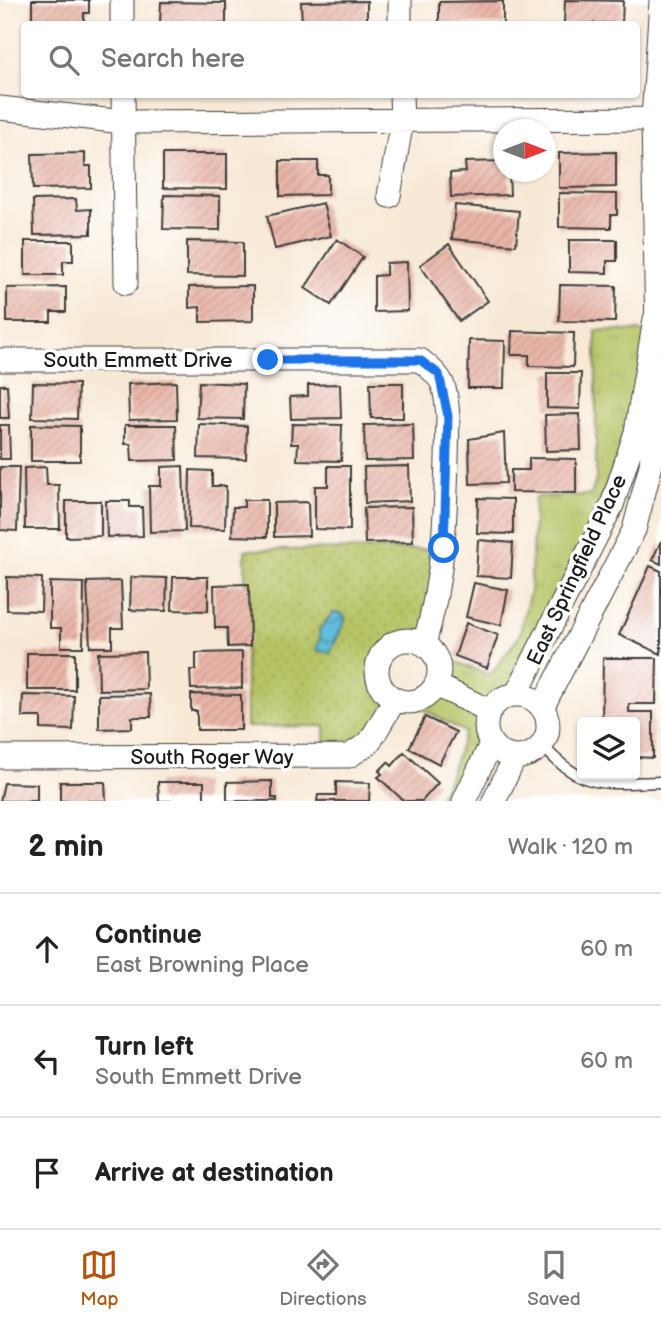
<!DOCTYPE html>
<html lang="en">
<head>
<meta charset="utf-8">
<style>
  :root { --surface:#fff; --page:#f6f6f6; --text:#222; --muted:#767676; --line:#e0e0e0; --accent:#b45309 }
  body { margin:0; font-family:"Balsamiq Sans",sans-serif; background:var(--page); color:var(--text) }
  .controls { position:absolute; right:21px; bottom:21px; display:grid; overflow:hidden; border-radius:7px; box-shadow:0 2px 5px #0004 }
  .controls button { width:63px; height:63px; display:grid; place-items:center; padding:0; border:0; border-bottom:2px solid var(--line); background:var(--surface); color:var(--text); font:35px sans-serif }
  .compass { position:absolute; left:493px; top:119px; width:63px; height:63px; border-radius:50%; background:var(--surface); box-shadow:0 2px 5px #0004; rotate:90deg }
  .stop { position:absolute; width:21px; height:21px; margin:-16px; border:5px solid #1a73e8; border-radius:50%; background:#fff }
  .stop.end { background:#1a73e8; border-color:#fff; box-shadow:0 2px 7px #0008 }
  .list { margin:0; padding:0; list-style:none }
  h2 { display:flex; justify-content:space-between; align-items:center; height:91px; margin:0; padding:0 28px; font-size:30px }
  h2 small { font-size:23px; font-weight:400; color:var(--muted) }
  .list li { display:grid; grid-template-columns:46px 1fr auto; gap:21px; align-items:center; box-sizing:border-box; height:112px; padding:0 28px; border-top:2px solid var(--line) }
  .list b { display:block; font-size:26px; white-space:nowrap }
  .list p { margin:0; font-size:23px; white-space:nowrap; color:var(--muted) }
  .list em { font-size:23px; font-style:normal; color:var(--muted) }
  .icon { flex:none; width:38px; height:38px; fill:none; stroke:currentColor; stroke-width:2; stroke-linecap:round; stroke-linejoin:round }
  .map { position:relative; flex:none; width:661px; height:801px; overflow:hidden }
  .search { position:absolute; background:var(--surface); box-shadow:0 2px 5px #0004; left:21px; right:21px; top:21px; height:77px; display:flex; align-items:center; gap:18px; box-sizing:border-box; padding:0 24px; border-radius:7px; color:var(--muted); font-size:26px }
  .sheet { height:427px; background:var(--surface) }
  nav { display:flex; justify-content:space-around; align-items:center; box-sizing:border-box; height:98px; border-top:2px solid var(--line); background:var(--surface); font-size:19px; color:var(--muted) }
  nav a { display:grid; justify-items:center; gap:4px }
  nav .on { color:var(--accent) }
  .map>svg:first-child { display:block }
  .grass { fill:url(#grass-tufts); stroke:#696f40; stroke-width:2 }
  .park { fill:url(#park-dots); stroke:#696f40; stroke-width:2 }
  .water { fill:url(#water-waves); stroke:#3d6d7c; stroke-width:2 }
  .building { fill:url(#building-hatch) }
  .lines { fill:none; stroke-linecap:round; stroke-linejoin:round }
  .service-casing { stroke:#3d3b38; stroke-width:13 }
  .minor-casing { stroke:#3d3b38; stroke-width:25 }
  .service { stroke:#fff; stroke-width:10 }
  .minor { stroke:#fff; stroke-width:23 }
  .route { stroke:#1a73e8; stroke-width:9 }
  .labels { text-anchor:middle; dominant-baseline:central; stroke-width:7; stroke-linejoin:round; paint-order:stroke }
  .street-label { font-size:21px; fill:#1c1c1c; stroke:#fff }
</style>
</head>
<body>
<div class="map">
<svg width="661" height="801" viewBox="0 0 661 801">
  <defs>
    <pattern id="grass-tufts" width="24" height="20" patternUnits="userSpaceOnUse" patternTransform="scale(1.75)"><rect width="24" height="20" fill="#b6c263"/><path d="M3 7l-1-3M5 7V3M7 7l1-3M15 17l-1-3M17 17v-4M19 17l1-3" fill="none" stroke="#9ca655"/></pattern>
    <pattern id="park-dots" width="8" height="8" patternUnits="userSpaceOnUse" patternTransform="scale(1.75)"><rect width="8" height="8" fill="#b6c263"/><path d="M2 2h.1M6 6h.1" fill="none" stroke="#9ca655" stroke-width="1.8" stroke-linecap="round"/></pattern>
    <pattern id="water-waves" width="16" height="10" patternUnits="userSpaceOnUse" patternTransform="scale(1.75)"><rect width="16" height="10" fill="#5ebedc"/><path d="M0 5q4-4 8 0t8 0" fill="none" stroke="#4d9ab2"/></pattern>
    <pattern id="building-hatch" width="6" height="6" patternUnits="userSpaceOnUse" patternTransform="scale(1.75)"><rect width="6" height="6" fill="#e9b6a9"/><path d="M-1 1l2-2M0 6l6-6M5 7l2-2" fill="none" stroke="#c79c91"/></pattern>
  </defs>
  <rect width="100%" height="100%" fill="#fff"/>
  <filter id="ink" filterUnits="userSpaceOnUse"><feTurbulence type="fractalNoise" baseFrequency=".0143" numOctaves="2"/><feDisplacementMap in="SourceGraphic" scale="14" xChannelSelector="R" yChannelSelector="G"/><feConvolveMatrix kernelMatrix="1 2 1 2 8 2 1 2 1" color-interpolation-filters="sRGB"/></filter>
  <filter id="wash" filterUnits="userSpaceOnUse"><feTurbulence type="fractalNoise" baseFrequency=".00686" numOctaves="4" result="noise"/><feDisplacementMap in="SourceGraphic" scale="28" xChannelSelector="R" yChannelSelector="G"/><feGaussianBlur stdDeviation="1.57" result="paint"/><feColorMatrix in="noise" values="0 0 0 0 0 0 0 0 0 0 0 0 0 0 0 0 0 1.4 0 .05"/><feComposite in="paint" operator="in"/></filter>
  <g filter="url(#wash)">
    <rect width="100%" height="100%" fill="#f7e9d6"/>
    <path class="grass" d="M596,330L639,331L651,336L636,432L511,695L501,699L488,714L487,734L464,801H437L449,778L465,732L410,702C431,697 444,679 436,658H446L490,675L519,636L530,591L535,497L591,495L596,479Z"/>
    <path class="park" d="M444,549L421,642C394,634 376,652 377,679L390,696L378,732L325,757V726L246,727L245,550Z"/>
    <path class="water" d="M333,613H341L346,618L330,653L316,650L320,639L319,630Z"/>
    <g id="blocks">
      <path class="building" d="M32,0H89V13H84V24H32Z
        M565,0L623,1L622,23L564,24Z
        M367,1V22L302,24L301,2Z
        M503,1V24H439V2Z
        M161,2L226,3V24L160,23Z
        M616,152V187L559,188V153Z
        M85,153V166H91V188L33,189L32,154Z
        M163,154H227V189L163,188Z
        M280,161H318V175H328V195L280,196Z
        M504,161V172H509L510,195L451,197L450,173L466,172L465,162Z
        M559,193L617,194V215H611V228L559,227Z
        M164,195L220,196V230L163,229Z
        M76,199L77,210L91,209V234L34,235L33,200Z
        M323,203L331,236L275,249L267,216Z
        M455,205L519,211L516,245L452,239Z
        M337,239L363,257L331,305L305,288Z
        M569,240H617V261H607V273L569,272Z
        M25,241H73V261H63V275H25Z
        M187,241L243,242V276L187,275Z
        M449,244L488,301L459,321L420,265Z
        M407,262L408,311L374,312V276L386,275V263Z
        M560,285L616,286L615,322L559,321Z
        M253,286V321L200,322V307L189,308V287Z
        M66,287V312H51V322H7V288Z
        M512,331L574,333L573,367L529,366V355H511Z
        M469,340L505,341L504,388H468Z
        M547,373H581L580,409L547,408Z
        M176,382L177,419L129,420L128,384Z
        M199,382L244,384L243,419L197,418Z
        M33,383L78,384L77,419L32,418Z
        M370,383H403V418H371Z
        M340,384L341,418L291,419L290,397L308,396V385Z
        M0,385H7L9,418H0Z
        M580,414L581,450L546,451L545,415Z
        M199,424L247,426L246,459L198,458Z
        M292,424L342,425L341,461L297,460L298,444H291Z
        M413,424L414,460L365,461L364,425Z
        M0,425H9L10,459H0Z
        M31,425L80,426V461H31Z
        M125,425H176L177,460L132,461L131,444H125Z
        M504,433L506,483L470,484L469,439Z
        M529,458L576,459V493L511,492V470H529Z
        M183,466L185,531L150,532L149,486H161V467Z
        M328,466H350V530L315,529V486H328Z
        M409,466L410,501L365,503L364,467Z
        M0,467H19L17,531L0,530Z
        M46,467L47,485H59L60,529H25L24,468Z
        M190,470L212,471V486H226L225,529L189,528Z
        M478,498L513,499V534L477,533Z
        M244,500H267V537L232,536L233,507H244Z
        M66,501H101V536L66,537Z
        M106,501H130V507H142L143,536L107,537Z
        M308,502L309,536L274,537V503Z
        M412,507L413,542L365,543L364,508Z
        M478,540L513,543L511,578L476,576Z
        M661,541V564L652,560Z
        M650,566L661,571V654L619,635Z
        M7,577L42,578L41,611L7,610Z
        M131,577L167,578L166,611L130,610Z
        M173,577H208V611L172,610Z
        M121,581L123,628H112V647H90L87,582Z
        M50,582L84,583L83,647H61V628H50Z
        M474,583L508,590L501,625L466,617Z
        M249,584L250,646L228,647L227,628H215L214,585Z
        M466,623L498,635L487,668L455,656Z
        M145,652L146,689L99,690L98,653Z
        M242,652V688L191,689L190,670H196V653Z
        M27,653H75V690H27Z
        M603,658H657L656,704H629V712H653V758L635,757V722H602Z
        M150,694L151,717H132V728L99,729V695Z
        M191,694L241,695V730H197V711H191Z
        M23,695L74,696L73,730L41,729V717H22Z
        M425,717L456,732L439,764L409,748Z
        M404,752L438,783L422,801H404L378,777L382,774L379,771L388,762L392,766Z
        M272,781V798H277V801H227V782Z
        M60,782H105L106,801H60Z
        M158,782H204V801H159Z
        M336,782L370,783L369,801H317L318,795H336Z
        M4,783L37,784V801H0Z"/>
    </g>
  </g>
  <g filter="url(#ink)">
    <use href="#blocks" fill-opacity="0" stroke="#3d3b38" stroke-width="2"/>
    <g class="lines">
      <defs>
        <path id="service" d="M542,745C582,791 605,783 661,782"/>
        <path id="minor" d="M122,0V24
          M400,0V24
          M123,94L126,283
          M0,108L123,122L653,119
          M389,196L402,120L401,94
          M657,333L653,119L661,1
          M0,360H420C445,379 445,385 448,416C446,494 447,569 424,644
          M377 671a31 31 0 1 1 62 0a31 31 0 1 1-62 0Z
          M436,685L490,711
          M486 726a31 31 0 1 1 62 0a31 31 0 1 1-62 0Z
          M516,695L612,505L636,432L655,319
          M542,708L634,530L651,465L661,368
          M0,757L349,756L369,743L395,699
          M464,801L491,744
          M494,801L515,757"/>
      </defs>
      <use href="#service" class="service-casing"/>
      <use href="#minor" class="minor-casing"/>
      <use href="#service" class="service"/>
      <use href="#minor" class="minor"/>
    </g>
  </g>
  <g class="lines" filter="url(#ink)">
    <path class="route" d="M268,360H420L439,374L448,416L444,548"/>
  </g>
  <g class="labels">
    <g class="street-label">
      <text x="138" y="360">South Emmett Drive</text>
      <text transform="translate(577 570) rotate(-65)">East Springfield Place</text>
      <text x="212" y="757">South Roger Way</text>
    </g>
  </g>
</svg>
<div class="controls">
<button><svg class="icon" aria-label="layers" viewBox="0 0 24 24"><path d="M12 4l9 5-9 5-9-5zM3 14l9 5 9-5"/></svg></button>
</div>
<svg class="compass" viewBox="-18 -18 36 36"><path d="M0-13l5 13h-10z" fill="#e53935"/><path d="M0 13l5-13h-10z" fill="#767676"/></svg>
<div class="stop" style="left:444px;top:548px"></div>
<div class="stop end" style="left:268px;top:360px"></div>
<div class="search"><svg class="icon" aria-label="search" viewBox="0 0 24 24"><circle cx="10" cy="10" r="6"/><path d="M15 15l6 6"/></svg>Search here</div>
</div>
<section class="sheet">
<h2>2 min<small>Walk · 120 m</small></h2>
<ul class="list">
<li><svg class="icon" aria-label="ahead" viewBox="0 0 24 24"><path d="M12 20V5M6 11l6-6 6 6"/></svg><div><b>Continue</b><p>East Browning Place</p></div><em>60 m</em></li>
<li><svg class="icon" aria-label="left" viewBox="0 0 24 24"><path d="M17 20v-9H6M10 6l-5 5 5 5"/></svg><div><b>Turn left</b><p>South Emmett Drive</p></div><em>60 m</em></li>
<li><svg class="icon" aria-label="arrive" viewBox="0 0 24 24"><path d="M6 21V4h12l-3 4 3 4H6"/></svg><div><b>Arrive at destination</b></div></li>
</ul>
</section>
<nav>
<a class="on"><svg class="icon" aria-label="map" viewBox="0 0 24 24"><path d="M3 6l6-2 6 2 6-2v14l-6 2-6-2-6 2zM9 4v14M15 6v14"/></svg>Map</a>
<a><svg class="icon" aria-label="directions" viewBox="0 0 24 24"><path d="M12 3l9 9-9 9-9-9zM9 14v-3h6M13 9l2 2-2 2"/></svg>Directions</a>
<a><svg class="icon" aria-label="saved" viewBox="0 0 24 24"><path d="M7 4h10v16l-5-4-5 4z"/></svg>Saved</a>
</nav>
</body>
</html>
